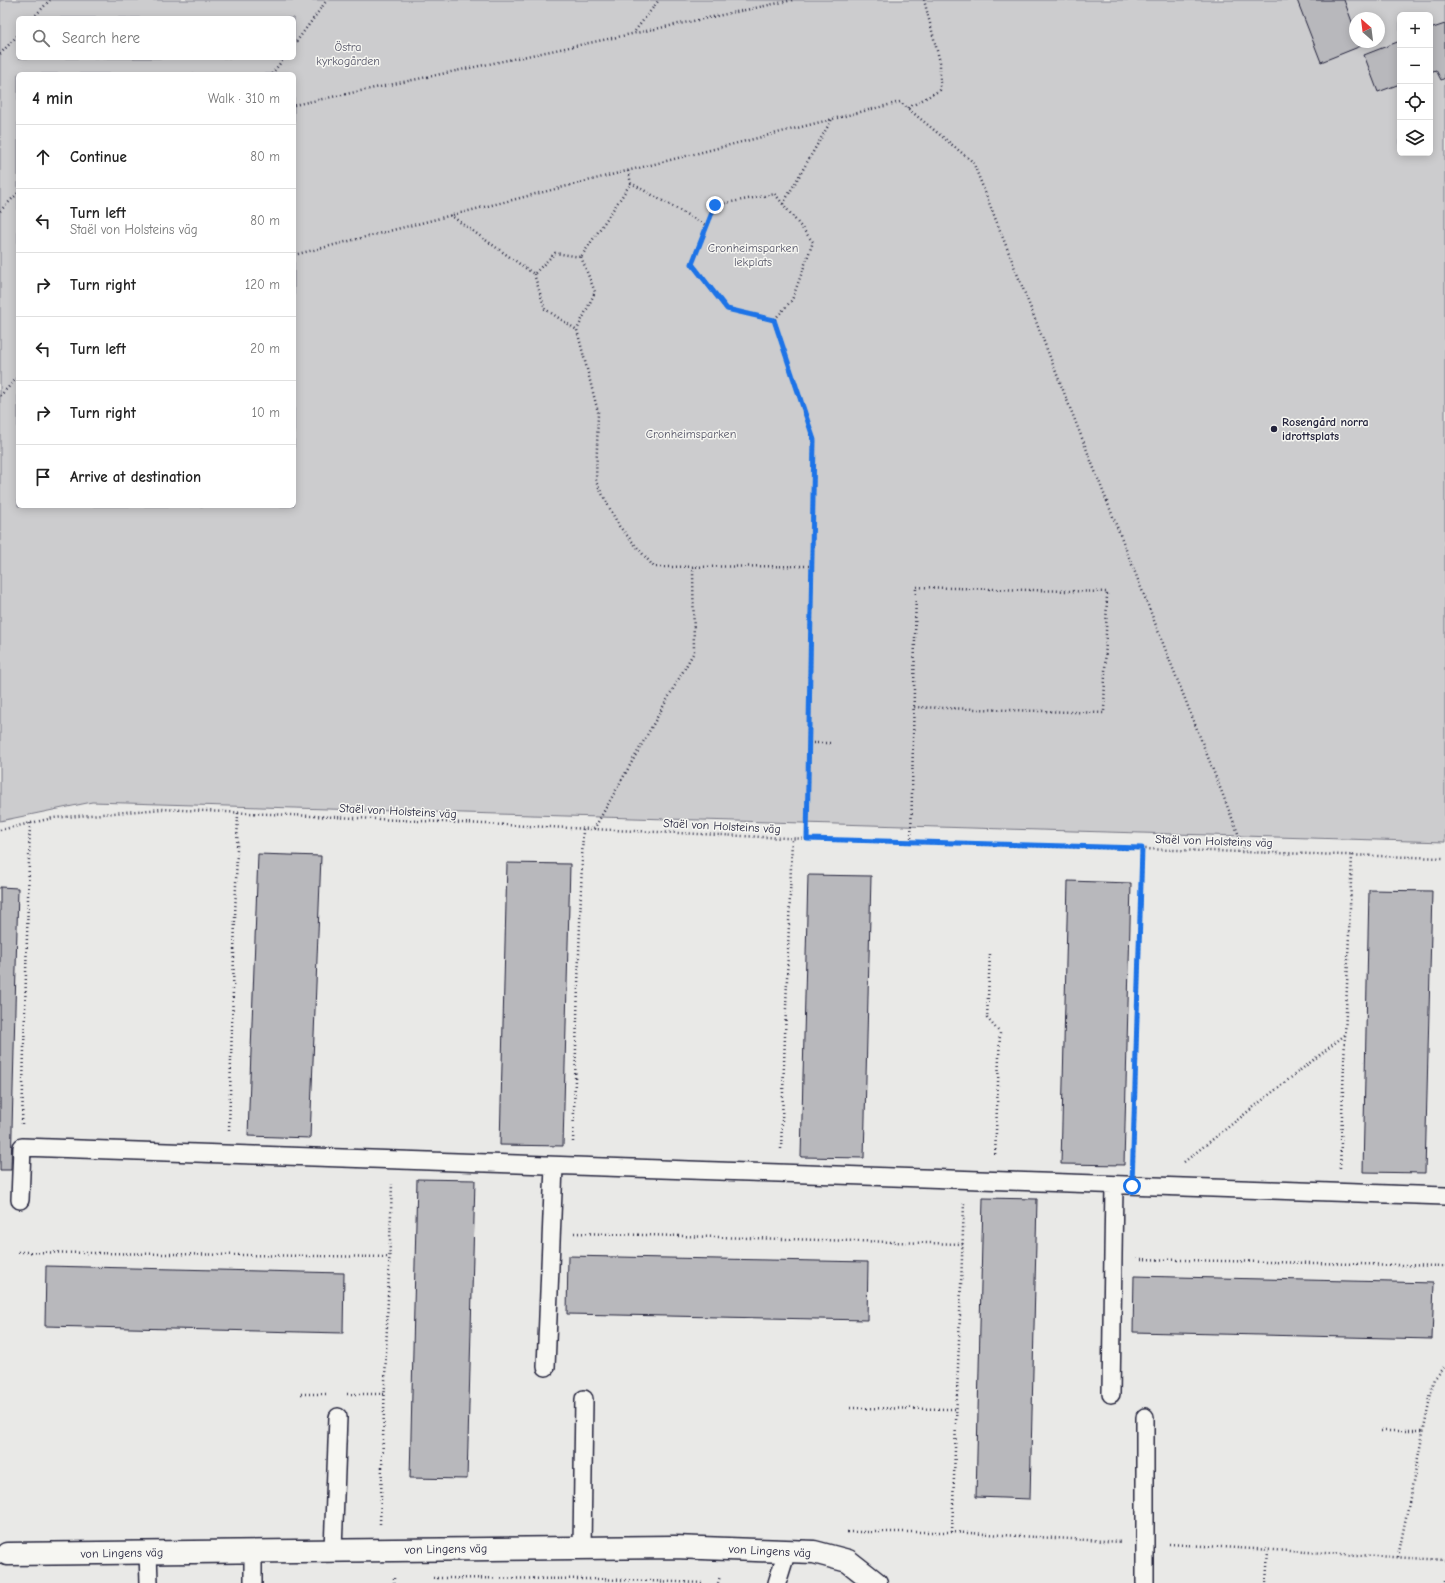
<!DOCTYPE html>
<html lang="en">
<head>
<meta charset="utf-8">
<style>
  :root { --surface:#fff; --page:#f2f2f2; --text:#222; --muted:#767676; --line:#e0e0e0 }
  body { margin:0; font-family:"Comic Neue",sans-serif; background:var(--page); color:var(--text) }
  .controls { position:absolute; right:12px; top:12px; display:grid; overflow:hidden; border-radius:6px; box-shadow:0 2px 10px #0003 }
  .controls button { width:36px; height:36px; display:grid; place-items:center; padding:0; border:0; border-bottom:1px solid var(--line); background:var(--surface); color:var(--text); font:20px sans-serif }
  .compass { position:absolute; left:1349px; top:12px; width:36px; height:36px; border-radius:50%; background:var(--surface); box-shadow:0 2px 10px #0003; rotate:332deg }
  .stop { position:absolute; width:12px; height:12px; margin:-9px; border:3px solid #1a73e8; border-radius:50%; background:#fff }
  .stop.end { background:#1a73e8; border-color:#fff; box-shadow:0 1px 4px #0008 }
  .list { margin:0; padding:0; list-style:none }
  h2 { display:flex; justify-content:space-between; align-items:center; height:52px; margin:0; padding:0 16px; font-size:17px }
  h2 small { font-size:13px; font-weight:400; color:var(--muted) }
  .list li { display:grid; grid-template-columns:26px 1fr auto; gap:12px; align-items:center; box-sizing:border-box; height:64px; padding:0 16px; border-top:1px solid var(--line) }
  .list b { display:block; font-size:15px; white-space:nowrap }
  .list p { margin:0; font-size:13px; white-space:nowrap; color:var(--muted) }
  .list em { font-size:13px; font-style:normal; color:var(--muted) }
  .icon { flex:none; width:22px; height:22px; fill:none; stroke:currentColor; stroke-width:2; stroke-linecap:round; stroke-linejoin:round }
  .map { position:relative; flex:none; width:1445px; height:1583px; overflow:hidden }
  .search { position:absolute; background:var(--surface); box-shadow:0 2px 10px #0003; left:16px; top:16px; width:280px; height:44px; display:flex; align-items:center; gap:10px; box-sizing:border-box; padding:0 14px; border-radius:6px; color:var(--muted); font-size:15px }
  .panel { position:absolute; background:var(--surface); box-shadow:0 2px 10px #0003; left:16px; top:72px; width:280px; height:436px; border-radius:6px }
  .map>svg:first-child { display:block }
  .green { fill:#ccccce; stroke:#777784; fill-rule:evenodd }
  .building { fill:#b8b8bc; stroke:#22223b }
  .lines { fill:none; stroke-linecap:round; stroke-linejoin:round }
  .service-casing { stroke:#22223b; stroke-width:20 }
  .minor-casing { stroke:#22223b; stroke-width:25 }
  .path { stroke:#22223b; stroke-width:2.5; stroke-dasharray:1 3; stroke-linecap:butt }
  .service { stroke:#f6f6f2; stroke-width:17 }
  .minor { stroke:#f6f6f2; stroke-width:22 }
  .route { stroke:#1a73e8; stroke-width:5 }
  .poi-dot { fill:#22223b; stroke:#f6f6f2; stroke-width:1.5 }
  .labels { text-anchor:middle; dominant-baseline:central; stroke-width:3; stroke-linejoin:round; paint-order:stroke }
  .park-label { font-size:12px; fill:#555567; stroke:#f6f6f2 }
  .poi-label { font-size:12px; font-weight:bold; fill:#22223b; stroke:#f6f6f2; text-anchor:start }
  .street-label { font-size:12px; fill:#22223b; stroke:#f6f6f2 }
</style>
</head>
<body>
<div class="map">
<svg width="1445" height="1583" viewBox="0 0 1445 1583">
  <rect width="100%" height="100%" fill="#e9e9e7"/>
  <filter id="ink" filterUnits="userSpaceOnUse"><feTurbulence type="fractalNoise" baseFrequency=".025" numOctaves="2"/><feDisplacementMap in="SourceGraphic" scale="8" xChannelSelector="R" yChannelSelector="G"/><feConvolveMatrix kernelMatrix="1 2 1 2 8 2 1 2 1" color-interpolation-filters="sRGB"/></filter>
  <g filter="url(#ink)">
    <path class="green" d="M0,0H1445V842L92,802L0,821ZM1400,15H1430V153H1400ZM18,18H294V58H18ZM1355,18H1379V42H1355ZM18,74H294V506H18Z"/>
    <path class="building" d="M1297,0H1344L1355,30V42H1360L1361,46L1321,62Z
      M1445,24V78L1441,80L1436,70L1430,72V29Z
      M1400,41V84L1378,92L1364,55Z
      M258,854L321,856L310,1138L248,1136Z
      M507,863L570,864L563,1146L500,1145Z
      M808,875L871,876L864,1158L801,1157Z
      M1068,881L1131,883L1124,1165L1061,1164Z
      M0,887L18,888L11,1170H0Z
      M1369,890L1432,891L1425,1173L1363,1172Z
      M417,1179L475,1180L467,1479L410,1478Z
      M983,1198L1037,1199L1030,1499L976,1497Z
      M568,1256L868,1262L867,1320L567,1314Z
      M46,1266L344,1273L343,1333L45,1326Z
      M1134,1276L1434,1283L1432,1339L1133,1332Z"/>
    <g class="lines">
      <defs>
        <path id="service" d="M20,1200L22,1147L1445,1196
          M546,1367L554,1166
          M1111,1394L1114,1185
          M582,1548L584,1399
          M333,1550L338,1417
          M253,1551V1583
          M148,1552L149,1583
          M777,1583L787,1551
          M1145,1583V1417"/>
        <path id="minor" d="M7,1554L674,1547L814,1552L848,1561L876,1583"/>
      </defs>
      <use href="#service" class="service-casing"/>
      <use href="#minor" class="minor-casing"/>
      <path class="path" d="M33,18L50,0
        M635,31L659,0
        M294,45L327,0
        M0,54L18,35
        M272,74L284,58
        M294,105L793,0
        M908,108L940,90V62L924,0
        M628,171L631,183L707,226
        M775,194L813,242L792,300L774,320L727,309L692,264L715,205Z
        M783,204L832,119
        M0,211L18,193
        M450,215L534,274L555,253L581,257L631,183
        M294,255L900,102L973,162L1245,851
        M581,257L595,292L577,330L598,412L596,482L619,526L654,567L812,566
        M534,274L545,309L577,330
        M774,320L814,440L807,839
        M0,396L18,377
        M809,743H832
        M594,829L694,652L693,567
        M0,830L53,818L162,809L807,839L1445,858
        M911,842L916,587L1107,592L1104,713L914,707
        M990,954L987,1018L1000,1033L995,1156
        M22,1124L30,823
        M229,1130L238,813
        M573,1142L583,829
        M781,1149L792,838
        M1133,1161L1142,848
        M1184,1162L1345,1035
        M1340,1168L1352,855
        M574,1233L963,1244
        M18,1252L389,1257
        M1137,1259L1445,1266
        M301,1394H328
        M347,1394H385
        M850,1408L956,1409
        M1381,1431H1424
        M380,1524L392,1184
        M847,1532H952L1122,1542
        M952,1532L964,1203
        M1169,1544L1445,1560
        M1398,1557L1434,1378L1445,1366
        M394,1578V1583
        M433,1578L595,1579L704,1583
        M718,1583L720,1576
        M1266,1583L1268,1551
        M1445,1583V1581"/>
      <use href="#service" class="service"/>
      <use href="#minor" class="minor"/>
    </g>
  </g>
  <g class="lines" filter="url(#ink)">
    <path class="route" d="M715,205L692,264L727,309L774,320L814,440L807,839L1142,848L1132,1186"/>
  </g>
  <circle class="poi-dot" cx="1274" cy="429" r="4"/>
  <g class="labels">
    <g class="park-label">
      <text x="348" y="47">Östra<tspan x="348" dy="14">kyrkogården</tspan></text>
      <text x="753" y="248">Cronheimsparken<tspan x="753" dy="14">lekplats</tspan></text>
      <text x="691" y="434">Cronheimsparken</text>
    </g>
    <g class="poi-label">
      <text x="1282" y="422">Rosengård norra<tspan x="1282" dy="14">idrottsplats</tspan></text>
    </g>
    <g class="street-label">
      <text transform="translate(398 811) rotate(3)">Staël von Holsteins väg</text>
      <text transform="translate(722 826) rotate(3)">Staël von Holsteins väg</text>
      <text transform="translate(1214 841) rotate(2)">Staël von Holsteins väg</text>
      <text transform="translate(446 1549) rotate(-1)">von Lingens väg</text>
      <text transform="translate(770 1551) rotate(3)">von Lingens väg</text>
      <text transform="translate(122 1553) rotate(-1)">von Lingens väg</text>
    </g>
  </g>
</svg>
<div class="controls">
<button>+</button>
<button>−</button>
<button><svg class="icon" aria-label="locate" viewBox="0 0 24 24"><circle cx="12" cy="12" r="6"/><path d="M12 2v4M12 18v4M2 12h4M18 12h4"/></svg></button>
<button><svg class="icon" aria-label="layers" viewBox="0 0 24 24"><path d="M12 4l9 5-9 5-9-5zM3 14l9 5 9-5"/></svg></button>
</div>
<svg class="compass" viewBox="-18 -18 36 36"><path d="M0-13l5 13h-10z" fill="#e53935"/><path d="M0 13l5-13h-10z" fill="#767676"/></svg>
<div class="stop" style="left:1132px;top:1186px"></div>
<div class="stop end" style="left:715px;top:205px"></div>
<div class="search"><svg class="icon" aria-label="search" viewBox="0 0 24 24"><circle cx="10" cy="10" r="6"/><path d="M15 15l6 6"/></svg>Search here</div>
<section class="panel">
<h2>4 min<small>Walk · 310 m</small></h2>
<ul class="list">
<li><svg class="icon" aria-label="ahead" viewBox="0 0 24 24"><path d="M12 20V5M6 11l6-6 6 6"/></svg><div><b>Continue</b></div><em>80 m</em></li>
<li><svg class="icon" aria-label="left" viewBox="0 0 24 24"><path d="M17 20v-9H6M10 6l-5 5 5 5"/></svg><div><b>Turn left</b><p>Staël von Holsteins väg</p></div><em>80 m</em></li>
<li><svg class="icon" aria-label="right" viewBox="0 0 24 24"><path d="M7 20v-9h11M14 6l5 5-5 5"/></svg><div><b>Turn right</b></div><em>120 m</em></li>
<li><svg class="icon" aria-label="left" viewBox="0 0 24 24"><path d="M17 20v-9H6M10 6l-5 5 5 5"/></svg><div><b>Turn left</b></div><em>20 m</em></li>
<li><svg class="icon" aria-label="right" viewBox="0 0 24 24"><path d="M7 20v-9h11M14 6l5 5-5 5"/></svg><div><b>Turn right</b></div><em>10 m</em></li>
<li><svg class="icon" aria-label="arrive" viewBox="0 0 24 24"><path d="M6 21V4h12l-3 4 3 4H6"/></svg><div><b>Arrive at destination</b></div></li>
</ul>
</section>
</div>
</body>
</html>
